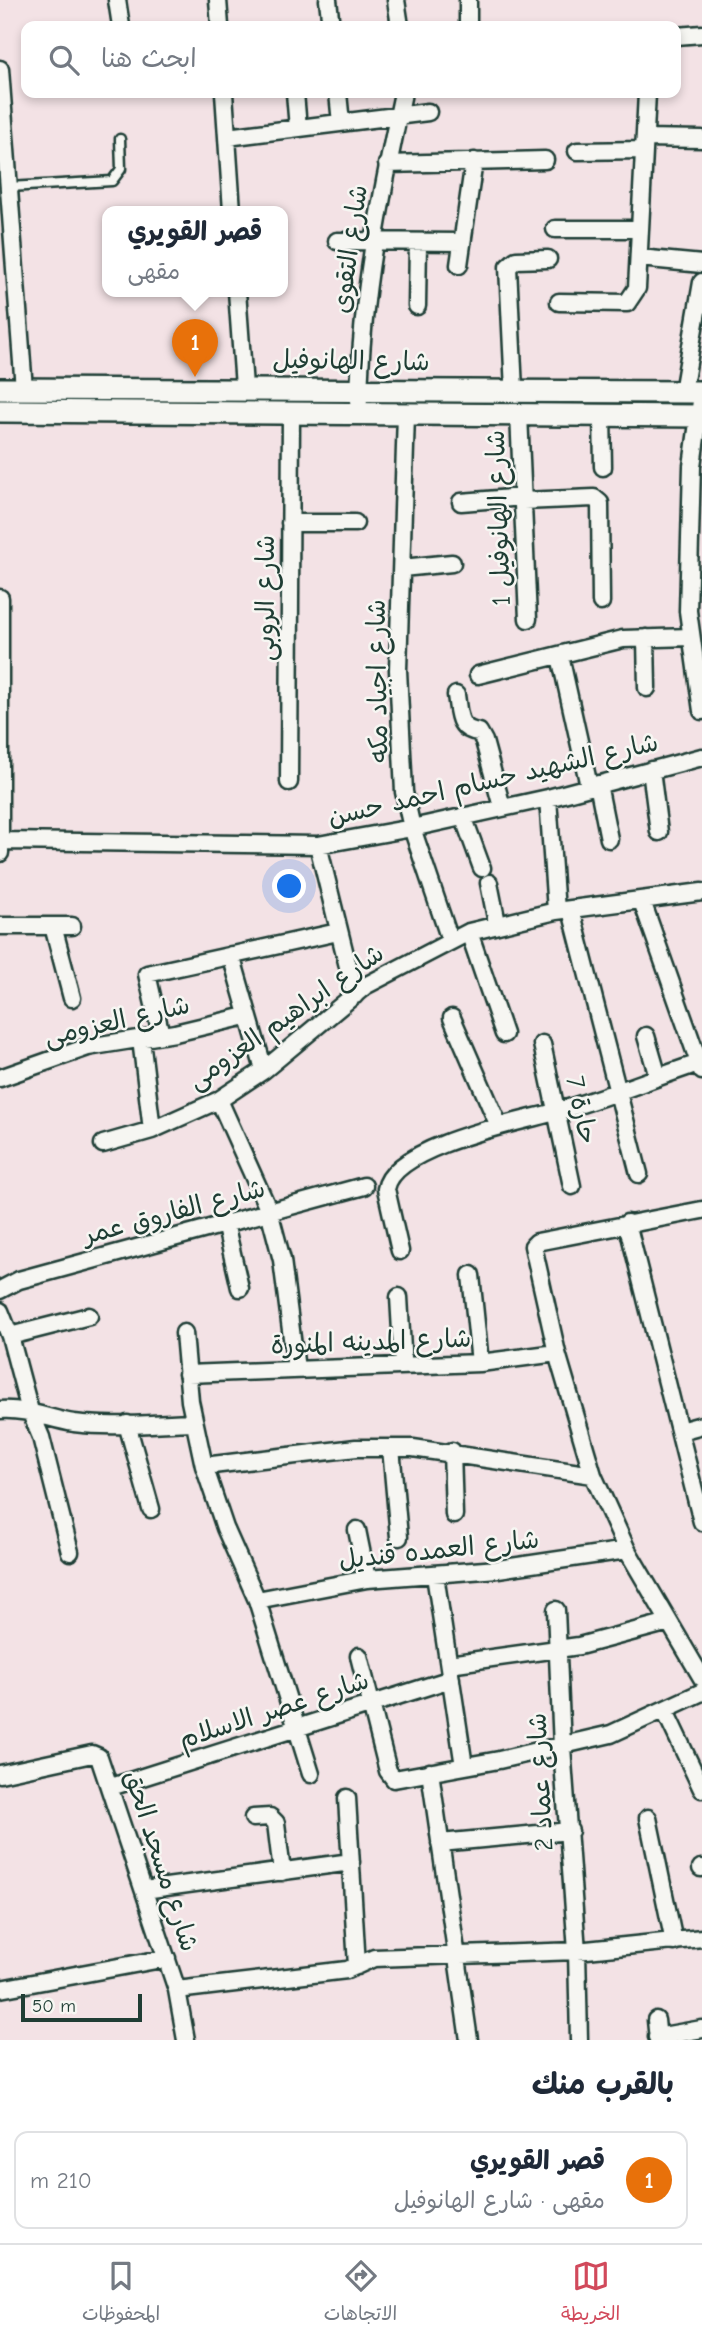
<!DOCTYPE html>
<html lang="ar">
<head>
<meta charset="utf-8">
<style>
  :root { --surface:#fff; --page:#f6f6f7; --text:#1f2937; --muted:#747a83; --line:#e0e1e3; --accent:#d1495b }
  body { margin:0; font-family:"Comic Neue","Playpen Sans Arabic",sans-serif; background:var(--page); color:var(--text); direction:rtl }
  .scale { position:absolute; left:21px; bottom:18px; width:121px; box-sizing:border-box; padding-left:7px; border:4px solid #1f3d34; border-top:0; font-size:19px; line-height:24px; white-space:nowrap; color:#1f3d34; -webkit-text-stroke:5px #f6f6f2; paint-order:stroke }
  .you { position:absolute; left:290px; top:887px; width:24px; height:24px; margin:-18px; border:5px solid #fff; border-radius:50%; background:#1a73e8; box-shadow:0 0 0 10px #1a73e833 }
  .badge { display:grid; place-items:center; width:46px; height:46px; border-radius:50%; background:var(--accent); color:#fff; font-size:23px; font-weight:700 }
  .pin { position:absolute; translate:-50% -58px; filter:drop-shadow(0 2px 4px #0008) }
  .pin::after { content:''; position:absolute; top:37px; width:24px; height:21px; background:inherit; clip-path:polygon(0 0,100% 0,50% 100%) }
  .popup { position:absolute; left:102px; top:206px; width:186px; height:91px; box-sizing:border-box; display:grid; place-content:center; border-radius:14px; background:var(--surface); filter:drop-shadow(0 2px 5px #0005); font-size:23px; white-space:nowrap; color:var(--muted) }
  .popup b { font-size:26px; color:var(--text) }
  .popup::after { content:''; position:absolute; left:50%; top:100%; margin-left:-14px; border:14px solid transparent; border-top-color:var(--surface) }
  .list { margin:0; padding:0; list-style:none }
  h2 { display:flex; justify-content:space-between; align-items:center; height:91px; margin:0; padding:0 28px; font-size:30px }
  h2 small { font-size:23px; font-weight:400; color:var(--muted) }
  .list li { display:grid; grid-template-columns:46px 1fr auto; gap:21px; align-items:center; box-sizing:border-box; height:98px; margin:0 14px 14px; padding:0 14px; border:2px solid var(--line); border-radius:14px }
  .list b { display:block; font-size:26px; white-space:nowrap }
  .list p { margin:0; font-size:23px; white-space:nowrap; color:var(--muted) }
  .list em { font-size:23px; font-style:normal; color:var(--muted) }
  .icon { flex:none; width:38px; height:38px; fill:none; stroke:currentColor; stroke-width:2; stroke-linecap:round; stroke-linejoin:round }
  .map { position:relative; flex:none; width:702px; height:2040px; overflow:hidden; direction:ltr }
  .search { position:absolute; background:var(--surface); box-shadow:0 4px 10px #0003; left:21px; right:21px; top:21px; height:77px; display:flex; align-items:center; gap:18px; box-sizing:border-box; padding:0 24px; border-radius:14px; color:var(--muted); font-size:26px }
  .sheet { height:203px; background:var(--surface) }
  nav { display:flex; justify-content:space-around; align-items:center; box-sizing:border-box; height:98px; border-top:2px solid var(--line); background:var(--surface); font-size:19px; color:var(--muted) }
  nav a { display:grid; justify-items:center; gap:4px }
  nav .on { color:var(--accent) }
  .map>svg:first-child { display:block }
  .lines { fill:none; stroke-linecap:round; stroke-linejoin:round }
  .service-casing { stroke:#1f3d34; stroke-width:13 }
  .minor-casing { stroke:#1f3d34; stroke-width:21 }
  .tertiary-casing { stroke:#1f3d34; stroke-width:26 }
  .service { stroke:#f6f6f2; stroke-width:8 }
  .minor { stroke:#f6f6f2; stroke-width:16 }
  .tertiary { stroke:#f6f6f2; stroke-width:21 }
  .labels { text-anchor:middle; dominant-baseline:central; stroke-width:5; stroke-linejoin:round; paint-order:stroke }
  .street-label { font-size:26px; fill:#1f3d34; stroke:#f6f6f2 }
</style>
</head>
<body>
<div class="map">
<svg width="702" height="2040" viewBox="0 0 702 2040">
  <rect width="100%" height="100%" fill="#f3e2e5"/>
  <filter id="ink" filterUnits="userSpaceOnUse"><feTurbulence type="fractalNoise" baseFrequency=".0143" numOctaves="2"/><feDisplacementMap in="SourceGraphic" scale="14" xChannelSelector="R" yChannelSelector="G"/><feConvolveMatrix kernelMatrix="1 2 1 2 8 2 1 2 1" color-interpolation-filters="sRGB"/></filter>
  <g filter="url(#ink)">
    <g class="lines">
      <defs>
        <path id="service" d="M9,187L112,181L121,169L120,139"/>
        <path id="minor" d="M117,0L121,26
          M218,0L220,26
          M328,0L331,26
          M396,0L400,26
          M468,26V0
          M676,36L702,34
          M0,69L24,389
          M224,93L232,211
          M295,93L298,128
          M338,93L341,123
          M227,137L428,112
          M645,138L702,139
          M577,151L644,150
          M387,164L545,160
          M555,229H640
          M337,241L462,242
          M639,258L702,264
          M459,265L474,161
          M237,291L244,387
          M559,302L627,303L637,288L647,93
          M417,306L418,242
          M514,390L508,267L516,260L548,259
          M683,392L702,282
          M702,394L692,466L688,611L702,711
          M359,401C361,295 381,196 403,93
          M406,414L398,670L404,792L412,828L450,940
          M519,414L528,619
          M602,414L603,467
          M523,501L594,498L600,503L601,602
          M461,502L523,497
          M290,523H355
          M402,568L452,563
          M0,598V853
          M646,638L647,688
          M560,656L589,786
          M478,675L623,639L691,637
          M456,695C459,713 457,730 479,732L484,741L502,807
          M651,770L659,832
          M289,782L291,414
          M598,784L609,839
          M548,798L556,911
          M463,816L482,868
          M0,841L318,845L412,828L548,798L702,757
          M318,845L355,995
          M489,883L497,923
          M642,901L702,1071
          M571,910L639,1174
          M0,926H72
          M53,926L72,998
          M469,932L504,1034
          M231,955L264,1070
          M452,1018L499,1126
          M161,1035L147,974L338,932
          M646,1036L658,1077
          M141,1039L152,1130
          M542,1044L572,1186
          M0,1078L88,1047L175,1033L246,1016
          M219,1100L269,1211L282,1260L296,1369
          M103,1144L152,1130L219,1100L264,1070L365,986L469,932L556,911L702,892
          M702,1210L537,1242L533,1246L557,1353L593,1475L627,1550L702,1678
          M225,1223L240,1288
          M627,1223L702,1522
          M400,1251L386,1189C393,1146 519,1122 555,1112C605,1098 653,1078 702,1062
          M471,1275L480,1363
          M0,1290L19,1280L364,1186
          M399,1297L403,1366
          M0,1311L10,1336L30,1411L41,1437L70,1552
          M184,1333L190,1401L204,1466L225,1528L257,1600L311,1774
          M10,1336L89,1316
          M187,1374L480,1363L557,1353
          M0,1410C26,1408 49,1419 74,1423C114,1428 154,1423 194,1422
          M127,1424L151,1509
          M680,1431L702,1425
          M391,1448L399,1537
          M452,1451L454,1515
          M204,1466L356,1448H413L593,1475
          M357,1530L367,1579
          M435,1575L464,1766
          M257,1600L367,1579L498,1569L627,1550
          M556,1610L562,1747L577,1951L579,2040
          M359,1656L388,1771L394,1779L499,1760L611,1734L702,1692
          M449,1664L579,1646L669,1622
          M665,1711L702,1789
          M430,1772L469,2040
          M0,1774L92,1754L99,1757L177,1990L186,2040
          M111,1787L451,1679
          M347,1798L357,1966
          M253,1818L270,1817L276,1823L282,1872
          M648,1818L674,1942
          M440,1843L570,1831
          M701,1868H702
          M144,1890L351,1862
          M0,1989L167,1958
          M177,1990L347,1970L374,1958L577,1951L702,1938
          M656,2020L658,2040
          M657,2037L702,2029"/>
        <path id="tertiary" d="M0,389L702,392
          M0,411L702,416"/>
      </defs>
      <use href="#service" class="service-casing"/>
      <use href="#minor" class="minor-casing"/>
      <use href="#tertiary" class="tertiary-casing"/>
      <use href="#service" class="service"/>
      <use href="#minor" class="minor"/>
      <use href="#tertiary" class="tertiary"/>
    </g>
  </g>
  <g class="labels">
    <g class="street-label">
      <text transform="translate(350 249) rotate(-82)">شارع التقوى</text>
      <text transform="translate(351 361) rotate(1)">شارع الهانوفيل</text>
      <text transform="translate(499 518) rotate(-92)">شارع الهانوفيل 1</text>
      <text transform="translate(266 598) rotate(-90)">شارع الروبى</text>
      <text transform="translate(378 681) rotate(-91)">شارع اجياد مكه</text>
      <text transform="translate(493 780) rotate(-13)">شارع الشهيد حسام احمد حسن</text>
      <text transform="translate(286 1017) rotate(-35)">شارع ابراهيم العزومى</text>
      <text transform="translate(117 1021) rotate(-13)">شارع العزومى</text>
      <text transform="translate(581 1110) rotate(78)">حارة 7</text>
      <text transform="translate(174 1212) rotate(-15)">شارع الفاروق عمر</text>
      <text transform="translate(371 1342) rotate(-2)">شارع المدينه المنورة</text>
      <text transform="translate(439 1550) rotate(-6)">شارع العمده قنديل</text>
      <text transform="translate(274 1710) rotate(-18)">شارع عصر الاسلام</text>
      <text transform="translate(541 1782) rotate(-93)">شارع عماد 2</text>
      <text transform="translate(161 1861) rotate(72)">شارع مسجد الحق</text>
    </g>
  </g>
</svg>
<div class="scale">50 m</div>
<div class="you"></div>
<div class="pin badge" style="left:195px;top:377px;background:#e8710a">1</div>
<div class="popup"><b>قصر القويري</b>مقهى</div>
<div class="search"><svg class="icon" aria-label="search" viewBox="0 0 24 24"><circle cx="10" cy="10" r="6"/><path d="M15 15l6 6"/></svg>ابحث هنا</div>
</div>
<section class="sheet">
<h2>بالقرب منك<small></small></h2>
<ul class="list">
<li><span class="badge" style="background:#e8710a">1</span><div><b>قصر القويري</b><p>مقهى · شارع الهانوفيل</p></div><em>210 m</em></li>
</ul>
</section>
<nav>
<a class="on"><svg class="icon" aria-label="map" viewBox="0 0 24 24"><path d="M3 6l6-2 6 2 6-2v14l-6 2-6-2-6 2zM9 4v14M15 6v14"/></svg>الخريطة</a>
<a><svg class="icon" aria-label="directions" viewBox="0 0 24 24"><path d="M12 3l9 9-9 9-9-9zM9 14v-3h6M13 9l2 2-2 2"/></svg>الاتجاهات</a>
<a><svg class="icon" aria-label="saved" viewBox="0 0 24 24"><path d="M7 4h10v16l-5-4-5 4z"/></svg>المحفوظات</a>
</nav>
</body>
</html>
